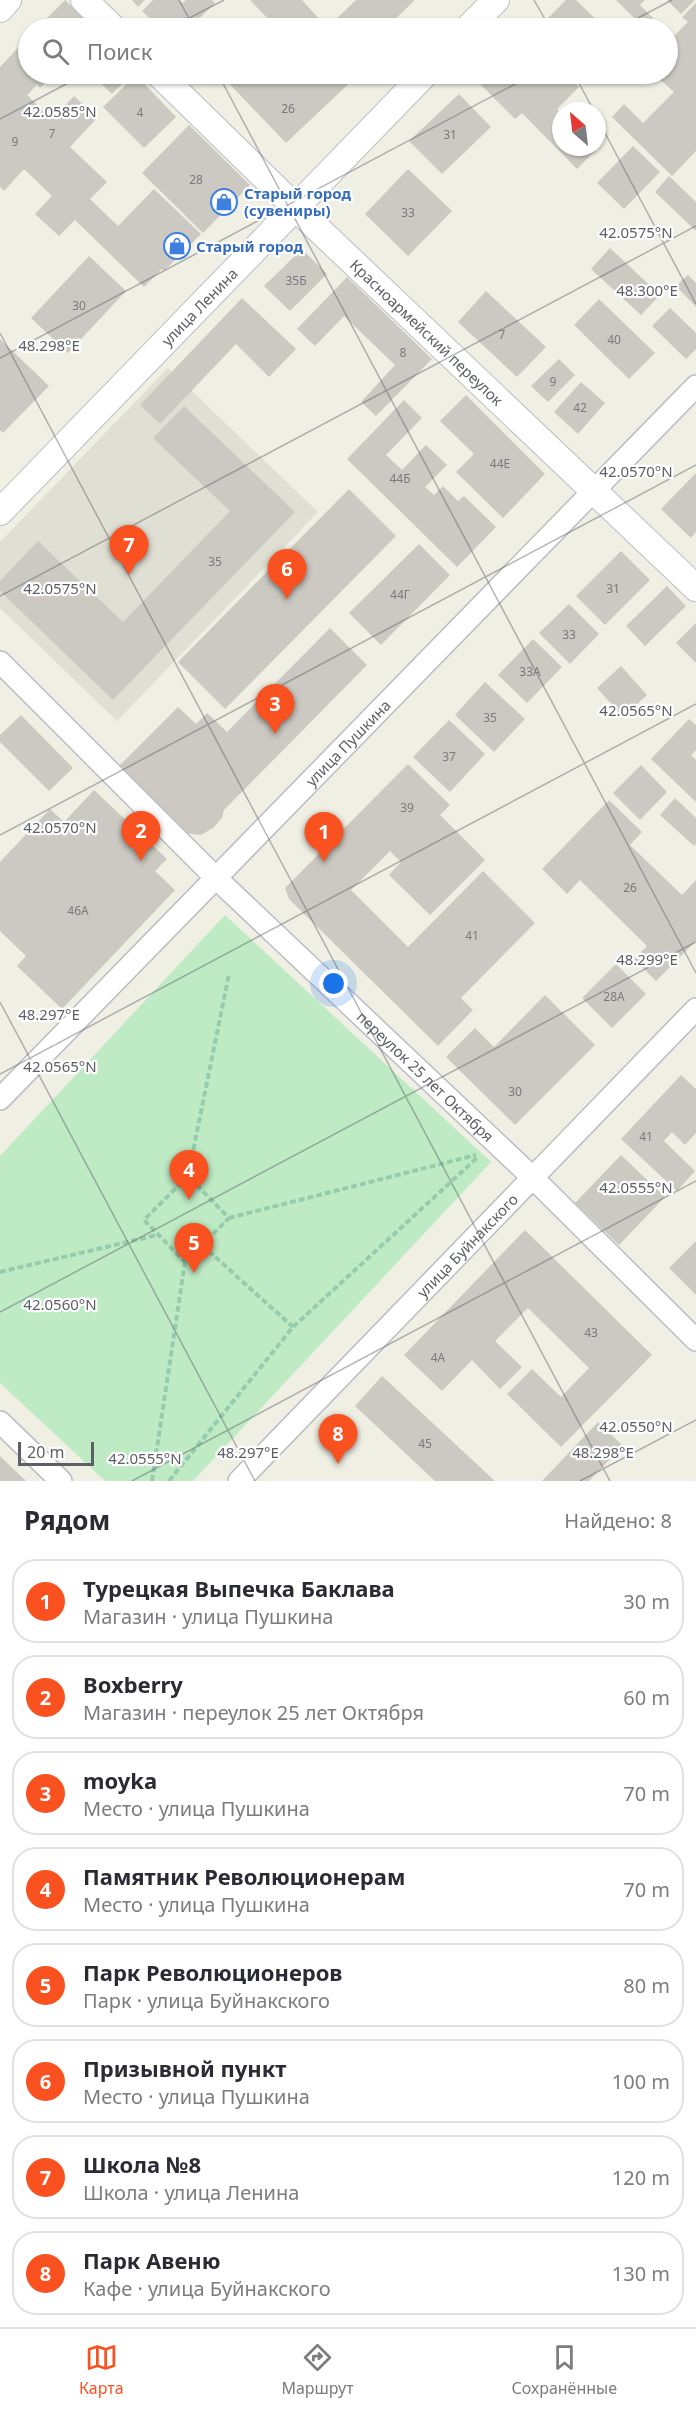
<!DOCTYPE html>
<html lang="ru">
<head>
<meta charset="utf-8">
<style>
  :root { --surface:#fff; --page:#f7f7f7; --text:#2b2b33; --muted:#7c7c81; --line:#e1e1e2; --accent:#fa5120 }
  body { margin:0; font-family:"Noto Sans",sans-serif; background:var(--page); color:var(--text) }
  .compass { position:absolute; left:552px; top:102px; width:54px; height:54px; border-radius:50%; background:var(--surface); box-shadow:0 2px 4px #0004; rotate:332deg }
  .scale { position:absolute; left:18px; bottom:15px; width:76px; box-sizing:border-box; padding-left:6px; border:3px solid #5c5f66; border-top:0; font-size:16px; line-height:21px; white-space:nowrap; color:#5c5f66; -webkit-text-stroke:4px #fff; paint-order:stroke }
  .you { position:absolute; left:334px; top:984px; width:21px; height:21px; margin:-15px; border:4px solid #fff; border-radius:50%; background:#1a73e8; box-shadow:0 0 0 9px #1a73e833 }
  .badge { display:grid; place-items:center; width:39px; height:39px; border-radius:50%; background:var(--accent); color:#fff; font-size:20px; font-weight:700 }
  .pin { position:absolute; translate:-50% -50px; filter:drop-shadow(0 2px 3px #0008) }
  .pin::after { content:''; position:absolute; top:32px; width:21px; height:18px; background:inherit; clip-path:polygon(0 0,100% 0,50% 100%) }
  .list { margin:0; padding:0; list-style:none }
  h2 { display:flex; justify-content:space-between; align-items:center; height:78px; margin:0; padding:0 24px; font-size:26px }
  h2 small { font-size:20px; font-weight:400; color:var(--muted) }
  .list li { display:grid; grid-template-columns:39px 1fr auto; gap:18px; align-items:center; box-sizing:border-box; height:84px; margin:0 12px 12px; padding:0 12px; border:2px solid var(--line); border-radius:24px }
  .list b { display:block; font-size:22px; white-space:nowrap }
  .list p { margin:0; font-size:20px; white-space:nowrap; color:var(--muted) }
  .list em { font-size:20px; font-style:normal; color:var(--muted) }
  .icon { flex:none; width:33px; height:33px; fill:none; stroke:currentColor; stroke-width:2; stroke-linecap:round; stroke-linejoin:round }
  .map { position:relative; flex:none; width:696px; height:1481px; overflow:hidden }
  .search { position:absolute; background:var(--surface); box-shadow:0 2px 4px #0004; left:18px; right:18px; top:18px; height:66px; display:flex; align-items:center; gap:15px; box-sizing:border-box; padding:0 21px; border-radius:33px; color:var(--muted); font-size:22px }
  .sheet { height:846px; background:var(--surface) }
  nav { display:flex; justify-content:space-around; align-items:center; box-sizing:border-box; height:84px; border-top:2px solid var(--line); background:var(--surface); font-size:16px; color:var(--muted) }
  nav a { display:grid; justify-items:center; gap:3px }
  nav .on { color:var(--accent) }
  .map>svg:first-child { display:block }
  .education { fill:#e0dfd3 }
  .park { fill:#beeac4 }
  .building { fill:#cbc9c1 }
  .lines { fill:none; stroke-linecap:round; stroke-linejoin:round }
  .minor-casing { stroke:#bcbdc4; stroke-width:24 }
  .tertiary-casing { stroke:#bcbdc4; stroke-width:28 }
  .path { stroke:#96cbad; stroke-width:4; stroke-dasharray:6 3; stroke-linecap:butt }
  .minor { stroke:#fff; stroke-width:21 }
  .tertiary { stroke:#fff; stroke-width:26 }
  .ticks { fill:none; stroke:#5c5f66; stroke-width:1.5; stroke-opacity:0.45 }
  .labels { text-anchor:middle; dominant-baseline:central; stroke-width:4.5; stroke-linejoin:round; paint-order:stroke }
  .number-label { font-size:12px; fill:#787a7d }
  .shop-label { font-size:15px; font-weight:bold; fill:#366cbe; stroke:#fff; text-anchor:start }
  .street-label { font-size:15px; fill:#5c5f66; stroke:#fff }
  .ticks-label { font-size:15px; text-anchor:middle; fill:#5c5f66; stroke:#fff; stroke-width:4.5; stroke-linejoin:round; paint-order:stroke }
</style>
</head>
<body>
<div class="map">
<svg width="696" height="1481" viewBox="0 0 696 1481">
  <rect width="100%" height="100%" fill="#f0efe4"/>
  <path class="education" d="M168,368L318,512L117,721L0,608V542Z"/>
  <path class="park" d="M225,915L491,1162L193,1481H105L0,1383V1156Z"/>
  <path class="building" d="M65,0L94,28H37Z
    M132,0H145L138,7Z
    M153,0H179L183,3L186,0H212L215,3L190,28H160L142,11Z
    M250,0H302L322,22L316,28H277Z
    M356,0H415L386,28H338L332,23Z
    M566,0H576L605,28H551L544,22Z
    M616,0H645L640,5L653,18L644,28Z
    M667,0H695L681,14Z
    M696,3V151L672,176L612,117L624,104L643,123L674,92L654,74H668V42L688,22L682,17Z
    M28,37V74H55L40,88L37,85L27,95L52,119L74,96L97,118L70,147L107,182L90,199L118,226L154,189L201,234L164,271L162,269L144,287L75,220L59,236L35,214L52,196L24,169L4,191L0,187V67Z
    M91,74H132L112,94Z
    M220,74H359L286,143Z
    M492,74H565L579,87L557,109L561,113V147H595L597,149L577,169L522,113L515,119L481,85Z
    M595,74H608L601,80Z
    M136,75L176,117L144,148L103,107Z
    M459,94L491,127L442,174L409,141Z
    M189,125L250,185L203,233L142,173Z
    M633,146L660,172L624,209L597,183Z
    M408,169L452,211L408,256L365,214Z
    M669,176L696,202V231L655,192Z
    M610,248L660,295L641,315L591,269Z
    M302,249L327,274L290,311L264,286Z
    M89,256L126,291L68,353L31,318Z
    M688,275L696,283V307L676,286Z
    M347,277L432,359L376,416L361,402L395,365L344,316L315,346L297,329Z
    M486,291L546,347L517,377L458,322Z
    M242,298L296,349L269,377L236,344L160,424L140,405Z
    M599,299L655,353L629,379L574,325Z
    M670,308L696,333V349L686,359L652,326Z
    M0,339L49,386L3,433L0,430Z
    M559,359L575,375L548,402L531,386Z
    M581,382L605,403L578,434L554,412Z
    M466,395L545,474L503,518L456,472L474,454L440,421Z
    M404,400L422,418L386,455L402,470L426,445L447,465L425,487L434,495L443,486L458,501L464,496L496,527L457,567L347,459Z
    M184,406L295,512L113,700L0,591V581L38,541L123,622L230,511L153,438Z
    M696,473V532L691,538L661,509Z
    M349,489L396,536L225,709L178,662Z
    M419,544L450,575L381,645L349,613Z
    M621,551L650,580L605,625L576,596Z
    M667,586L686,606L645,646L626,626Z
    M569,604L599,634L570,664L539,633Z
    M696,623V663L676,643Z
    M330,628L367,665L224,810L222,818L213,828L201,835L186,833L119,766L178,707L196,724L207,713L227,732Z
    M533,639L562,667L527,703L498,675Z
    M621,666L647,695L623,717L597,688Z
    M485,682L525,719L494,752L455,715Z
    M21,715L73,768L49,791L0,742V735Z
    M689,719L696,725V750L691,755L696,760V802L651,759Z
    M449,720L485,754L450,792L413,757Z
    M408,764L450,805L440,815L485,860L430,915L389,875L401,862L390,851L351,890L408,947L483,871L535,923L461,998L473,1010L438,1046L289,899L285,888Z
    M641,765L667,792L640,820L613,793Z
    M94,790L167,859L155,871L175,890L62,1009L17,966L26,956L0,931V862L50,809L64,822Z
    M675,798L696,818V844L694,846L660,815Z
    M609,800L642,832L630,845L682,895L696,880V941L656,981L634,959L647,946L580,880L567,894L542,869Z
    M616,964L646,994L612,1028L582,998Z
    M545,995L595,1045L515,1125L446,1057L475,1028L494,1047Z
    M681,1075L696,1089V1133L685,1145L672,1132L664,1141L695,1171L677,1191L621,1139Z
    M621,1155L665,1197L619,1245L575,1203Z
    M525,1230L652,1355L561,1447L507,1394L532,1369L561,1397L589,1368L528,1308L495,1341L522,1367L500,1389L472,1360L442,1391L404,1355Z
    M696,1241V1295L669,1268Z
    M382,1376L495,1481H435L355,1406Z
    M598,1422L623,1446L589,1481H542Z
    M0,1456L26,1481H0Z"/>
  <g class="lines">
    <defs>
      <g id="minor">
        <path id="s1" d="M0,662L216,878L533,1178L696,1340"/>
        <path id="s2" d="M0,1099L696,386"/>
        <path d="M0,1422L61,1481"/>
        <path id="s3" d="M239,1481L696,1009"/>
      </g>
      <g id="tertiary">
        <path d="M84,0L113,28"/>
        <path d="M0,9L8,0"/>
        <path d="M468,28L496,0"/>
        <path id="s4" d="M159,74L296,208L696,588"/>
        <path id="s5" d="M0,512L425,74"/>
      </g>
    </defs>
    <use href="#minor" class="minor-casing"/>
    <use href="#tertiary" class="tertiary-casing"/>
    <path class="path" d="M188,1176L229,974
      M229,1218L476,1155
      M202,1245L293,1327
      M0,1272L157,1235
      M152,1481L185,1262L229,1218L188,1176L144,1220L185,1262
      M169,1481L293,1327L478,1157"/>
    <use href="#minor" class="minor"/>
    <use href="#tertiary" class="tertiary"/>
  </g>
  <path class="ticks" d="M179,0L194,28M534,0L550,28M170,28L224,0M619,28L672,0M218,74L696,973M574,74L594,111M597,118L696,304M0,119L85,74M0,333L610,1481M0,358L534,74M0,596L696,226M0,835L696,465M0,1002L255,1481M0,1074L696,704M0,1312L696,942M132,1481L696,1181M580,1481L696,1420"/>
  <defs>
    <symbol id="shop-ring" viewBox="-11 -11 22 22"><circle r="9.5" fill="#fff" stroke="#3f7fe0" stroke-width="1.5"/><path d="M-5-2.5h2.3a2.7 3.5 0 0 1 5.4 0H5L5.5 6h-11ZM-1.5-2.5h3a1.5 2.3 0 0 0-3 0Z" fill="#3f7fe0"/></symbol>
  </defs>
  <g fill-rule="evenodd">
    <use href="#shop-ring" x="209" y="187" width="30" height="30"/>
    <use href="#shop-ring" x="162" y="231" width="30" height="30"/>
  </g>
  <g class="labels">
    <g class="number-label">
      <text x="288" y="108">26</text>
      <text x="140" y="112">4</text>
      <text x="52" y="133">7</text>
      <text x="450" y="134">31</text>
      <text x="15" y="141">9</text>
      <text x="196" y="179">28</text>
      <text x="408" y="212">33</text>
      <text x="296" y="280">35Б</text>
      <text x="79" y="305">30</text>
      <text x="502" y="334">7</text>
      <text x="614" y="339">40</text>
      <text x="403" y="352">8</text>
      <text x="553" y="381">9</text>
      <text x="580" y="407">42</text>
      <text x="500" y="463">44Е</text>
      <text x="400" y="478">44Б</text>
      <text x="215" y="561">35</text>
      <text x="613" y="588">31</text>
      <text x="400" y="594">44Г</text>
      <text x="569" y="634">33</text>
      <text x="530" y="671">33А</text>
      <text x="490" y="717">35</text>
      <text x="449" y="756">37</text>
      <text x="407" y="807">39</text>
      <text x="630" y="887">26</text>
      <text x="78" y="910">46А</text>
      <text x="472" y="935">41</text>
      <text x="614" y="996">28А</text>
      <text x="515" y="1091">30</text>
      <text x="646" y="1136">41</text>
      <text x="591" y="1332">43</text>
      <text x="438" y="1357">4А</text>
      <text x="425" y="1443">45</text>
    </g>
    <g class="shop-label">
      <text x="244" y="193">Старый город<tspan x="244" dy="17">(сувениры)</tspan></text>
      <text x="196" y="246">Старый город</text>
    </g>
    <g class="street-label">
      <text stroke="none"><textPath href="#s5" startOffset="286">улица Ленина</textPath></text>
      <text stroke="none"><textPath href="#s4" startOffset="372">Красноармейский переулок</textPath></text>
      <text stroke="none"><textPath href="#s2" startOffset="498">улица Пушкина</textPath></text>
      <text stroke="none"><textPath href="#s1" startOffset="594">переулок 25 лет Октября</textPath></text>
      <text stroke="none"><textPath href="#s3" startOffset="328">улица Буйнакского</textPath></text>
    </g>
  </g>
  <g class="ticks-label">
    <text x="60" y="117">42.0585°N</text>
    <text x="636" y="238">42.0575°N</text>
    <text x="647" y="296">48.300°E</text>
    <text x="49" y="351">48.298°E</text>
    <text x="636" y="477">42.0570°N</text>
    <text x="60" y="594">42.0575°N</text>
    <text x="636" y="716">42.0565°N</text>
    <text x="60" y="833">42.0570°N</text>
    <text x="647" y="965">48.299°E</text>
    <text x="49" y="1020">48.297°E</text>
    <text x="60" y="1072">42.0565°N</text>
    <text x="636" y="1193">42.0555°N</text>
    <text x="60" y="1310">42.0560°N</text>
    <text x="636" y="1432">42.0550°N</text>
    <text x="248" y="1458">48.297°E</text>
    <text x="603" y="1458">48.298°E</text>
    <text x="145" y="1464">42.0555°N</text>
  </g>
</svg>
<svg class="compass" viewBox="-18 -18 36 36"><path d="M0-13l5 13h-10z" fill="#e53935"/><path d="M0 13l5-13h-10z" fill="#7c7c81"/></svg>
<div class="scale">20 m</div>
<div class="you"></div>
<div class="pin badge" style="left:324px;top:862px">1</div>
<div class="pin badge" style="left:141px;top:861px">2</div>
<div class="pin badge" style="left:275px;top:734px">3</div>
<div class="pin badge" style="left:189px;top:1200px">4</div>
<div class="pin badge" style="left:194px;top:1273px">5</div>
<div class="pin badge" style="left:287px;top:599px">6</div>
<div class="pin badge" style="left:129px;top:575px">7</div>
<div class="pin badge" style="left:338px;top:1464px">8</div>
<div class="search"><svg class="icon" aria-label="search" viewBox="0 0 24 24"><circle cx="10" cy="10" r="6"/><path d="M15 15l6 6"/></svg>Поиск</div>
</div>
<section class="sheet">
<h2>Рядом<small>Найдено: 8</small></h2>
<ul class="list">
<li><span class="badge">1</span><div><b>Турецкая Выпечка Баклава</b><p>Магазин · улица Пушкина</p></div><em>30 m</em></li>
<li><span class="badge">2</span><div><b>Boxberry</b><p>Магазин · переулок 25 лет Октября</p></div><em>60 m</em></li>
<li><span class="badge">3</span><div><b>moyka</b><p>Место · улица Пушкина</p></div><em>70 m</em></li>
<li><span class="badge">4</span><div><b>Памятник Революционерам</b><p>Место · улица Пушкина</p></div><em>70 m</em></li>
<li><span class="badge">5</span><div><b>Парк Революционеров</b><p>Парк · улица Буйнакского</p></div><em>80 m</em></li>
<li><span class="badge">6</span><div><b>Призывной пункт</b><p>Место · улица Пушкина</p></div><em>100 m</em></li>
<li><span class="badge">7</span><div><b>Школа №8</b><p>Школа · улица Ленина</p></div><em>120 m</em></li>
<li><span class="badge">8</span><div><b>Парк Авеню</b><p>Кафе · улица Буйнакского</p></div><em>130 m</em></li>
</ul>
</section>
<nav>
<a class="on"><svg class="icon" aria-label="map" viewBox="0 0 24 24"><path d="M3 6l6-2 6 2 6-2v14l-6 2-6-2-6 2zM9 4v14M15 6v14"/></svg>Карта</a>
<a><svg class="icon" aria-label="directions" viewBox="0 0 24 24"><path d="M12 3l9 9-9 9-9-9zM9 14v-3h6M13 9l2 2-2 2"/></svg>Маршрут</a>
<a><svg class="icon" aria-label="saved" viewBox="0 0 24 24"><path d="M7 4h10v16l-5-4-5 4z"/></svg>Сохранённые</a>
</nav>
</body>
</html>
